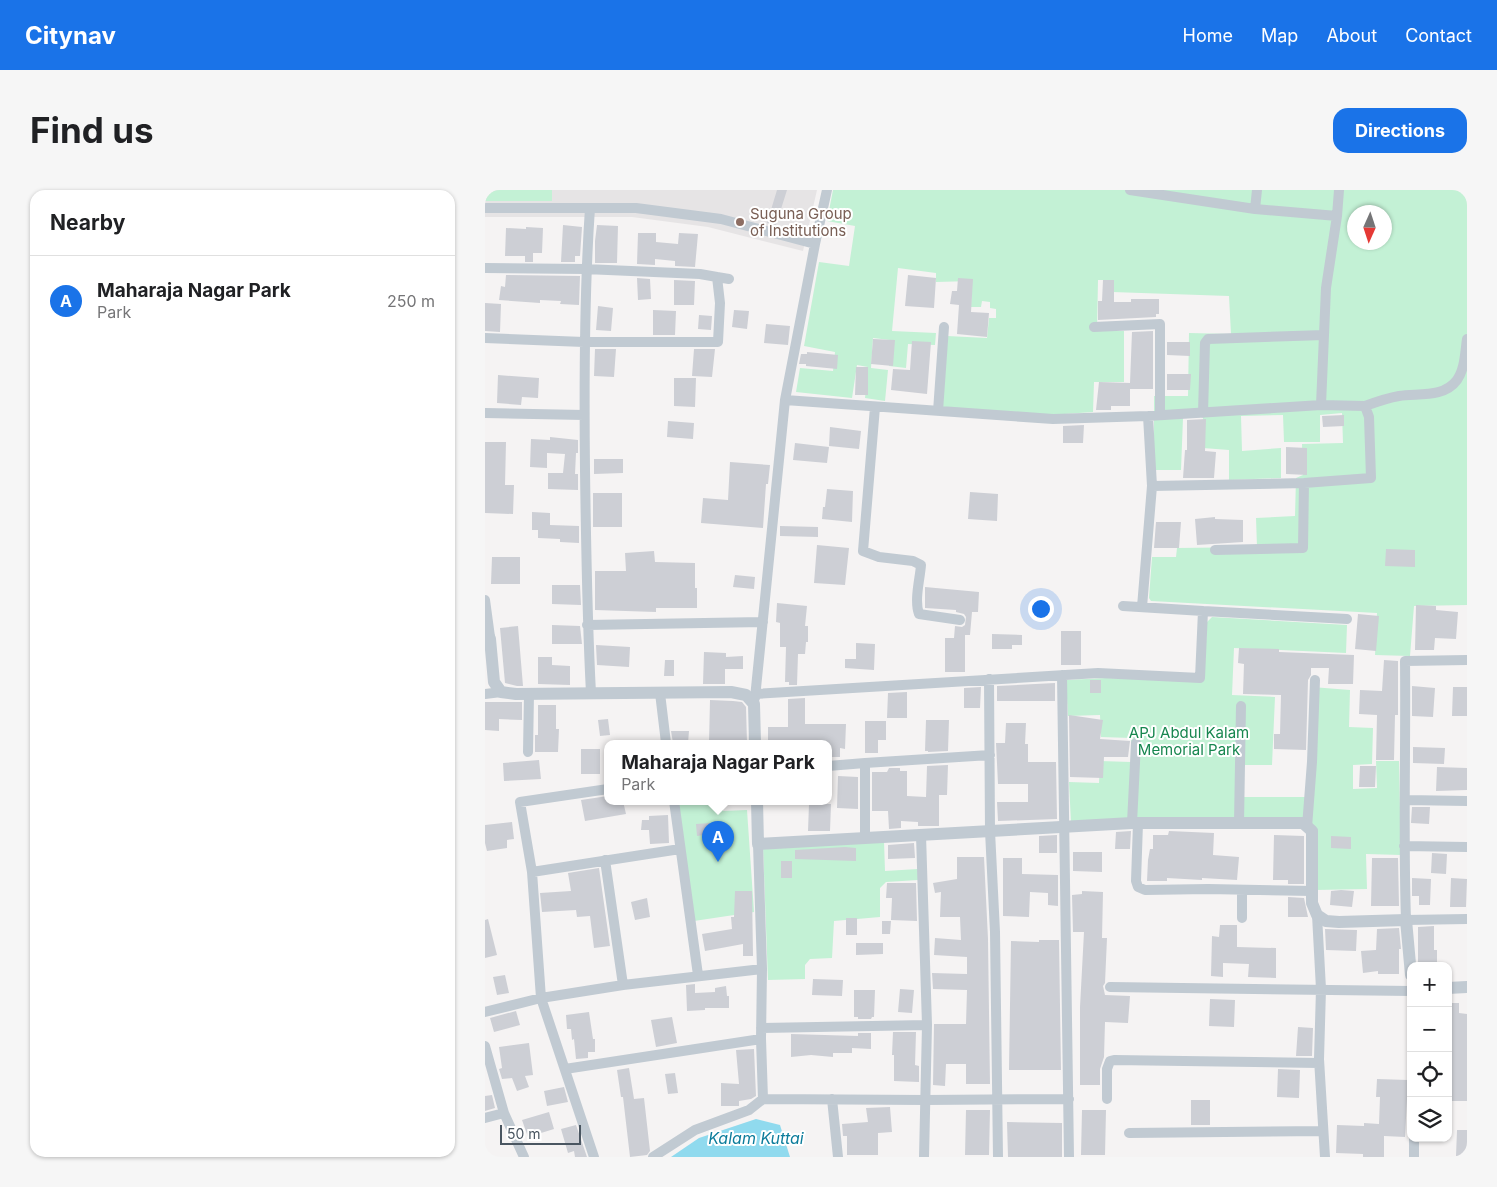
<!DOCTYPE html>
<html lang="en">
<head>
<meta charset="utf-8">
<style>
  :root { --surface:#fff; --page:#f6f6f6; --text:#202124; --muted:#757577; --line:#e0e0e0; --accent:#1a73e8 }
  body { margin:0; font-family:Inter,sans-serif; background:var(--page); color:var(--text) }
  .controls { position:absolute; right:15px; bottom:15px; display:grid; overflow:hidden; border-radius:10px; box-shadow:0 1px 4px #0004 }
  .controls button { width:45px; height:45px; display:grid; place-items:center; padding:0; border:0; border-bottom:1px solid var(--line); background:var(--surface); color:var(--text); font:25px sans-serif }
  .compass { position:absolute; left:862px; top:15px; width:45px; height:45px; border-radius:50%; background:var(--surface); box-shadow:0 1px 4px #0004; rotate:183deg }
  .scale { position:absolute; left:15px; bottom:12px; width:81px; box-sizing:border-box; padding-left:5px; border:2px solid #4a5661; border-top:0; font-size:14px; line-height:18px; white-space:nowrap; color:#4a5661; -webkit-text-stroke:4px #fff; paint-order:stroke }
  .you { position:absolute; left:555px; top:418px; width:18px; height:18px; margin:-12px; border:4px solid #fff; border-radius:50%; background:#1a73e8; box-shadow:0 0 0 8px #1a73e833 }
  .badge { display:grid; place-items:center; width:32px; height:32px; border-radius:50%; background:var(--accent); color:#fff; font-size:16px; font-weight:700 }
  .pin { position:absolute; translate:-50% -41px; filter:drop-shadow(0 1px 2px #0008) }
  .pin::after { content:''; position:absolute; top:26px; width:18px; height:15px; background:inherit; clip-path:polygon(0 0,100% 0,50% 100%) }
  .popup { position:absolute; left:119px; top:550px; width:228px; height:65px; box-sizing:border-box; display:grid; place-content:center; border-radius:10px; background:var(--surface); filter:drop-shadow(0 1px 4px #0005); font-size:16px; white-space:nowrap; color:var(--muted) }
  .popup b { font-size:19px; color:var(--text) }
  .popup::after { content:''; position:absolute; left:50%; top:100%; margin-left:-10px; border:10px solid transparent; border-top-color:var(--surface) }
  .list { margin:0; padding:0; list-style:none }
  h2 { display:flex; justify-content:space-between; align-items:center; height:65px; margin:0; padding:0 20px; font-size:21px }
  h2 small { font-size:16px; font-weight:400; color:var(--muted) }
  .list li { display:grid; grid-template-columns:32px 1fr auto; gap:15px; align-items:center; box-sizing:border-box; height:90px; padding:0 20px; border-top:1px solid var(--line) }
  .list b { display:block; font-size:19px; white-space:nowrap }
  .list p { margin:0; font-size:16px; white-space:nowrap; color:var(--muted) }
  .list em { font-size:16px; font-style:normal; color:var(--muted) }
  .icon { flex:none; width:28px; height:28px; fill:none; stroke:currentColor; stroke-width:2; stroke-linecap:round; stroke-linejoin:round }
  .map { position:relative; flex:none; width:982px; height:967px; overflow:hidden; border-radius:15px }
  header { display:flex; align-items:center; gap:30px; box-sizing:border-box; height:70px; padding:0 25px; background:var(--accent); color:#fff }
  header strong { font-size:24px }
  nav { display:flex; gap:28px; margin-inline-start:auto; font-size:18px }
  .intro { display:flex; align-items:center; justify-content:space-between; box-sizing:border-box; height:120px; padding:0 30px }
  h1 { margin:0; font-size:35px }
  .button { padding:12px 22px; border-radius:15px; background:var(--accent); color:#fff; font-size:18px; font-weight:700 }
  main { display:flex; gap:30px; padding:0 30px }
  aside { flex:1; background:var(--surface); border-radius:15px; box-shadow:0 1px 4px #0004 }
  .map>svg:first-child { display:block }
  .education { fill:#e6e4e5 }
  .green { fill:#c3f1d5; fill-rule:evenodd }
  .water { fill:#90daee }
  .building { fill:#cdcfd5 }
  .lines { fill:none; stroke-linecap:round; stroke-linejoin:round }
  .minor { stroke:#c1cad2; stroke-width:10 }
  .tertiary { stroke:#c1cad2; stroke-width:12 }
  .education-dot { fill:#8d6e63; stroke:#fff; stroke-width:2 }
  .labels { text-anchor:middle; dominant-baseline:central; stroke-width:4; stroke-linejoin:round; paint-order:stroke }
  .education-label { font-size:15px; fill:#785e54; stroke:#fff; text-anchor:start }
  .park-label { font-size:15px; fill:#17864f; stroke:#fff }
  .water-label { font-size:16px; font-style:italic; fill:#0c7c9b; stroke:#fff }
</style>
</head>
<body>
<header>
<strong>Citynav</strong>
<nav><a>Home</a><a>Map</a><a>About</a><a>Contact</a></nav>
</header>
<div class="intro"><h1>Find us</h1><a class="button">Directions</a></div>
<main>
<aside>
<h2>Nearby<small></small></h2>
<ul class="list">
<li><span class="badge">A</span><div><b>Maharaja Nagar Park</b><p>Park</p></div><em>250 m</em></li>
</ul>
</aside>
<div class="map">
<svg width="982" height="967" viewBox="0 0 982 967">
  <rect width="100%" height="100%" fill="#f5f3f3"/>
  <path class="education" d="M0,0H332L318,61L223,37L147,27H0Z"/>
  <path class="green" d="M0,0H67V11H0Z
    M348,0H982V415L929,416L925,466L890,465L892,423L666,411L664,408L667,367H691L692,358L772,357L771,328L810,326L811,288L818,285L817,254L858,253L857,223L835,225V252H799L798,225L756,226L757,261L796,258V288L744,290V260L718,258V227L698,228L696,280H669V206H703L704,143L746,144L744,106L627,102L628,90H613L612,141H639V192H609L608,222L566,225L457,219L462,146L502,148L504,128H511V119L505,118V112L497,111L496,117H486L487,91L451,92V83L413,78L407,141L451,143L450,155L423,154L421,178L404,176L405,150L388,148L386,178L403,180L400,211L380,208L383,177L372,175L367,208L311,202L315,178L348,181L350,162L319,156L334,72L364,76L370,36L342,31ZM869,22H899V52H869Z
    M727,427L862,435L861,463L749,458L747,505L790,507L787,575H757V607H823L827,497L865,500L864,537L888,538L887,574L868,575V599L892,598L891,571H914L916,665L881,664L882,699L830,700L822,630L586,633L584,592L614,593L615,571L646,572V548L616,547L615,525L583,526L581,490L621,488L719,491L722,432Z
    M192,611H238V621L262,620L269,722L209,731Z
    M399,651L400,681L433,679V690L401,692L395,698V727L349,731L347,768L325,769L320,775V789L283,790L278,657Z"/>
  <path class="water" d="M271,929L295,935L305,967H186L214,948Z"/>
  <path class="building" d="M292,0H302L291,35L282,33Z
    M78,35L97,37L95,66H90V72H76Z
    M112,35L133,36L132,73H110V51Z
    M41,37L58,38L57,63H48V72H40V66H20L21,38L41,39Z
    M153,43H171V52L193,54L194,43L213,44L210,77L190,76V71L170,69V75L152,74Z
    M21,85L95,86L94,115L75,114L76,111L55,110V113L14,110L16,96L20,97Z
    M423,85L451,88L449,118L420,116Z
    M152,88L165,89L166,109L153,110Z
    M473,88L488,89L486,122L504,123L502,147L472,144L474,115L465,114L467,101H472Z
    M189,90L210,91L209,115H189Z
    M618,90H629V112H646V109H674V124H671V127L613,130V111H617Z
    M0,113L16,114L15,142L0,141Z
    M113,116L128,118L126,141L111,140Z
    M168,120L191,121L190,145H168Z
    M249,120L264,121L262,139L247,137Z
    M214,125L227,126L226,140L213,139Z
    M281,134L305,136L303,155L279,153Z
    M668,141V199H645V216H626V220H611L614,192L645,193L647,142Z
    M388,149L410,150L408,176L386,174Z
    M427,151L446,152L442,204L406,200L408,179L425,180Z
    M682,152H705V166L682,165Z
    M110,159H131L129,187L109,186Z
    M209,159H230L227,187L207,186Z
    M322,162L353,165L352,179L321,176V174H314L316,164H322Z
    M371,177H383V205H370Z
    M682,184H706L705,200H682Z
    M13,185L54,188L53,208L37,207L36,215L12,213Z
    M189,188H211L210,217L189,216Z
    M859,225V236L838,237L837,226Z
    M721,229L720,261L731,262L729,288H698L700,260H702V230Z
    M183,231L209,233L208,249L182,247Z
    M599,235L598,253H578V236Z
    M345,237L376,241L374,259L344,256Z
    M65,247L93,250V263H91L90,284H93V300L63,299V283H78L80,264L62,263V278L45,277L46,249L65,250Z
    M0,252H21L20,295H29L28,324L0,323Z
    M310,253L344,257L342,273L308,270Z
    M801,257L822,258V285L801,284Z
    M109,269H138V283L109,284Z
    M245,272L285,275L283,294H281L278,338L216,333L218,308L243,310Z
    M342,299L368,301L367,332L337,329L338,317H340Z
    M485,302L513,304L512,331L483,329Z
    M108,303H137V337H108Z
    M47,322L65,323V335L94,336V353L75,352V349L53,348V340H47Z
    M730,327V329L758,330V352L712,355L710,329Z
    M671,332H696L694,358H669Z
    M295,336L333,337V347L295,346Z
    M332,355L364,358L360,395L329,393Z
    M901,359L930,360V377L900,376Z
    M169,361L170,372L210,373V398H212V418H171V422L110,420V381H141L140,363Z
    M7,367H35V394H6Z
    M250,385L270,387L269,399L248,397Z
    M67,395H95L96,415L67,414Z
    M440,397L494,402L493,422H487L485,445H480V482H460V448H469L470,436L477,437L480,435L481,427L479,424L471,422V420L440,418Z
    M292,413L322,416L320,436H323V452H321L320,464H313L312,495H304V492H300L301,457H295V433L291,432Z
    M931,415L951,416V420L973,422L971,449L950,448L949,460H930Z
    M873,424L894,426L891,461L870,459Z
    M67,435L95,436L97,454H67Z
    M33,436L38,496H32L20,493L15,438Z
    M576,441H596V475H576Z
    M507,444L537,445V455H527V459H507Z
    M371,453L390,454L389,480L360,478V469H371Z
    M111,455L145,457L144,477L112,475Z
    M754,458L794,459V462L869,465L868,494H843L844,478H826V485L823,490L821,560L789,559V544H795L796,505L758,504L759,474L753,473Z
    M219,462L241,463V467L258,466V479H240V494H218Z
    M53,467H67V475L85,476V495L53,494Z
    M180,470H189V486H179Z
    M899,470L913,471V525H910L909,570H891L892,525L874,524L875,500L897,501Z
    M605,490H616V503H605Z
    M570,493V511H512V496Z
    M927,496L950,498L948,527L927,526Z
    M496,497L495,518H479V498Z
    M968,497H982V526H967Z
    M422,502V528H402L403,503Z
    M320,508V534H361L360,559L355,558V567H343V553H283V537H303V509Z
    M225,510L248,511L257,512L261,517L262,553H224Z
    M0,512H37V530L14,529V541L0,540Z
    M53,515H71V539H74L73,562H50V545H53Z
    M584,525L618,530L615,549L645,551L643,567H619L618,588L585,587Z
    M123,529L125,545L115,546L113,530Z
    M441,530H464L463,561L443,562V561H440Z
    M380,531H401V550H393V563H380Z
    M521,533H541L540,554H543V572H571L572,629L513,631L512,612H543V594H513L511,553H520Z
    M186,541H204L203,553H188Z
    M928,557L960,558L959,574L928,573Z
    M96,559H115V584H96Z
    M54,570L56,589L19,591L18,573Z
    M463,575L462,605H454V636H433V632L416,631V638L404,639L403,621H387V582H402L404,578H415V581H422V606L441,607L442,576Z
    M875,576H891L890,597H874Z
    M952,577L982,578V600L951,601Z
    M353,586L373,587V619L352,618Z
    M123,606V611H138L141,624L100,631L96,610Z
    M324,614H346L345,641H323Z
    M927,617H945L944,634L926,633Z
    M183,625L184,653L165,654L164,640H156L157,630H164V626Z
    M27,632L29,649L22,650V658L2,661L0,653V635Z
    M225,633L226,644L212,646L211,634Z
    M646,641L645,659H630L631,642Z
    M684,641L729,643L728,665L754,667L752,690L717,688V690L682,688V691H662L663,670L665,659H668V645H683Z
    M572,645V663H554V646Z
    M789,645L819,646V694H803V690H788Z
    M846,646L866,647V659L846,658Z
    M429,653L430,668L403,669V655Z
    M360,657L371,658V671L310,669V660Z
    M588,662H617V682L588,681Z
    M947,663L962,664L961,684L946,683Z
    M472,667H499L503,749L505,894H481V874H461L460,896L448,895L449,834H481L482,800L448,799L447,783L482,784V767L449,765L450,748L476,750L475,727H455L456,702L450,703L448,693L472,689Z
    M518,668H537V684L573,685V716L563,715V703L545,702L544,727L518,726Z
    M887,668H913L914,716H886Z
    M296,671H307V688H296Z
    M114,678L125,756L109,758L105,726L92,727L91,720L57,722L55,703L86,701L83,683Z
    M927,688L946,689L945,715H934V706H927Z
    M966,688L982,689L981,717H965Z
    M402,693H431L432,731L406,730L407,708H401Z
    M856,700L869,701L867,717L845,715L846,701Z
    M250,701H267L268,766H258V754L220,761L217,744L247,739L246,727H249Z
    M597,701L618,702L617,748H622L620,793L618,796L620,805L645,806L643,833L620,832L619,867L615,879V895H595V817L599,742H588L587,705L597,704Z
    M803,707L819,708L823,727H803Z
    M162,708L165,727L150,730L146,712Z
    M361,728H372V745H361Z
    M3,729L12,765L0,768V730Z
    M397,731H406L405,744H397Z
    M735,735H752V757L791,758V788L763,787L764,774L738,773V787L726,786L727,746L734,747Z
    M949,736V760H952V776H933V737Z
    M914,738L916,759H914V784H893V781L878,783L876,761L891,760L892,739Z
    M840,739L872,740L871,761L841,760Z
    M554,750H574L576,880H524L526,751L554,752Z
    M371,753H398V764L371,765Z
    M20,785L24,803L12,805L8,787Z
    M328,789L358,790L357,806L327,805Z
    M210,794V803L230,802V798L241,796L242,806H244V818H220V820L202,821L201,795Z
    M415,799L429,800L427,823L413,822Z
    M369,800H390L389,827H387L386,829H373V827H369Z
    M725,809L750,810L749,837L724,836Z
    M963,813H974V823L982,824V911H967V901H963Z
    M31,821L35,835L9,842L5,828Z
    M104,822L108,849H110V862H103V868L91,869L89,849L87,850L86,839H82L81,825Z
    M187,827L192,853L171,857L166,830Z
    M813,837L828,838L827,866H811Z
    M408,842H431L430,875L434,876V892L409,891V865H407Z
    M373,843H386V859L367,858V863H348V867L326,865L306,867V844L373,846Z
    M44,853L48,885L40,886L44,897L32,901L27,888L17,889L14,879L17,878L14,857Z
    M269,859L271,906L266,909L254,911V916H236V893L254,894L251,860Z
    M144,878L149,909L159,908L165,961L162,965L145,967L138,907H136L132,880Z
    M793,879L815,880L814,908L792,907Z
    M190,883L193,903L183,904L180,884Z
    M892,889L923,890L920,947L899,946V967H878V964L851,963L852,935L879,936V933L894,934L895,907H891Z
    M79,897L83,912L62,916L59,901Z
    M7,905L10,918L0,921V906Z
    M706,910H725V935H706Z
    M405,917L407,942L393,943V965H362V946H358L357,934L383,932L381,918Z
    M481,920H505L504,965H480Z
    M597,920H621L620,965H596Z
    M64,922L69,939L43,947L37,930Z
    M522,932L577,933V967H523Z
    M91,935L102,967H90L89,961L83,963L76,939Z
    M972,940H982V967L971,966Z"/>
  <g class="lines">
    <path class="minor" d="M645,0L770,19L852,26L841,98L839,145
      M0,18H151L236,29L330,54
      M105,18C99,105 99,192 100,280C101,354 102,429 106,503
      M770,19L772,0
      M852,26L854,0
      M0,78L100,79L215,84L232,87L235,113L233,152H99L0,148
      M232,87L244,89
      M609,137L675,134V225
      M300,210L568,229L663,226L836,215L880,216L884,227L886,288L819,293L667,296L663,226
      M880,216C891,212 902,208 914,206C933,203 959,208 972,190C980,179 980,162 982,149
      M390,217L378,361L394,367L428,371L436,375C435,389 429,410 434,424L475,430
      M453,221L459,137
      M0,223L99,225
      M718,223L720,153L723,149L839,145L836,215
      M730,360L818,358L819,293
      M0,410L5,447
      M657,417L667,296
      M718,421L862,429
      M102,435L278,432
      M982,470L920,471C921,558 918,644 921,730L982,729
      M577,485C578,646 583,806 584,967
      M504,489L505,641L510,742L513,967
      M175,503L181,553
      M0,504L16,502
      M270,504L613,483L715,488L718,421L638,416
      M270,508L300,210L330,54L342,0
      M43,562L44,504
      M380,573L505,565
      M343,576L380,573V648
      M921,610L982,611
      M189,611L213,785
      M647,633L651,553
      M653,633L651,691L653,697L660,700L723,699L827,701
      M754,633L756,516
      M822,637L827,572L830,490
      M436,645L442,835L439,967
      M919,656L982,657
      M120,670L138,795
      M47,682L195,659
      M832,725L836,799L834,869L840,967
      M757,728V700
      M625,797L926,801
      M0,822L56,808L138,795L277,779
      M276,838L442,835
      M0,856L19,923L0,928
      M80,879L276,849L277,779L273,654
      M278,909L441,910L584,909
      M347,909L353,967
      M622,909V879L625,871L629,870L834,873
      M19,923L39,967
      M644,943L838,941
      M929,948V967
      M109,967L56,808L47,682L35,612L123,599
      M168,967L210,940L264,920L278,909L276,849"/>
    <path class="tertiary" d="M0,439L5,449L9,492L16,502L31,504L246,502L261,505L269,514L270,553
      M272,611L273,654L647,633H818L827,641V713L832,725L841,731L854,732L921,730L926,785
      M963,798L982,797"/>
  </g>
  <circle class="education-dot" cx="255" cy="32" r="5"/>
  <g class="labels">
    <g class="education-label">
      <text x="265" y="23">Suguna Group<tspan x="265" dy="17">of Institutions</tspan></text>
    </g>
    <g class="park-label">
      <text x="704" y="542">APJ Abdul Kalam<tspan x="704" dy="17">Memorial Park</tspan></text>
    </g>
    <g class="water-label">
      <text x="271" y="948">Kalam Kuttai</text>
    </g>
  </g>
</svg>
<div class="controls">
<button>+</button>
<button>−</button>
<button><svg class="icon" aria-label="locate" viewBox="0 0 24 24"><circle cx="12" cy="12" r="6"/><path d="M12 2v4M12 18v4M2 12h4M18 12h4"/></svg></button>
<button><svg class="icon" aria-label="layers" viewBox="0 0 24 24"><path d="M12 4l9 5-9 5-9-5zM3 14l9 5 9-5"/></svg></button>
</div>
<svg class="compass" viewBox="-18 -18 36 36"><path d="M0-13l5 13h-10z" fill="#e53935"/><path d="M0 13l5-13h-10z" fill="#757577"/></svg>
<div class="scale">50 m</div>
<div class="you"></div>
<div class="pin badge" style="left:233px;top:672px">A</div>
<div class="popup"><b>Maharaja Nagar Park</b>Park</div>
</div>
</main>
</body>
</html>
